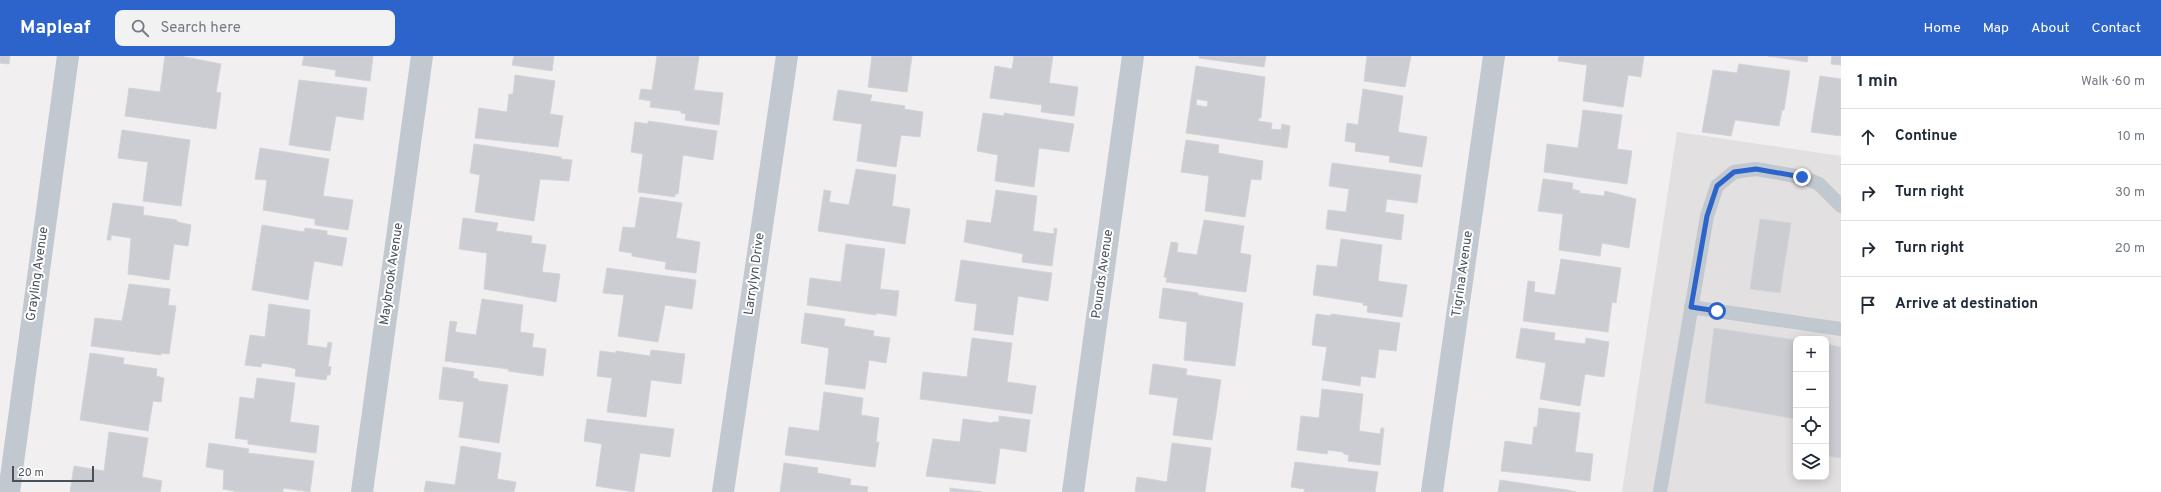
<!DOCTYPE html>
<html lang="en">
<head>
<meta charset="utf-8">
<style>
  :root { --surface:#fff; --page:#f2f2f3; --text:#1f2937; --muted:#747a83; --line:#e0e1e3; --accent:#2d64cc }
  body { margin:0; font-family:Overpass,sans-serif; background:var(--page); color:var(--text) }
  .controls { position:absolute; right:12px; bottom:12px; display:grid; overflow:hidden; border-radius:8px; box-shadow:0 2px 10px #0003 }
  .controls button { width:36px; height:36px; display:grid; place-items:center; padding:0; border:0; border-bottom:1px solid var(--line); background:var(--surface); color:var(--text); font:20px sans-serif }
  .scale { position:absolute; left:12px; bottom:10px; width:82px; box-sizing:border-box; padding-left:4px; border:2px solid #49505a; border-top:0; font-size:11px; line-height:14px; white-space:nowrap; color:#49505a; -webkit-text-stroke:3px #fff; paint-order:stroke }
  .stop { position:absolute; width:12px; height:12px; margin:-9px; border:3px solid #2d64cc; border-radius:50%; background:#fff }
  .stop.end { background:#2d64cc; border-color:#fff; box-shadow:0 1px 4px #0008 }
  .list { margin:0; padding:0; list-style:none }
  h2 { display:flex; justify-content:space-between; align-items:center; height:52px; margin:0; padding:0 16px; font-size:17px }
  h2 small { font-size:13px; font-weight:400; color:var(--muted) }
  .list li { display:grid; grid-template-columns:26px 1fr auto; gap:12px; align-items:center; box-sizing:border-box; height:56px; padding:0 16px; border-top:1px solid var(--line) }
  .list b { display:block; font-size:15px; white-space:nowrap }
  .list em { font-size:13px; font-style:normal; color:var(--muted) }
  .icon { flex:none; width:22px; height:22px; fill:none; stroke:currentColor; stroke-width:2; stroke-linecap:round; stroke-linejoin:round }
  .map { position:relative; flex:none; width:1841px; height:436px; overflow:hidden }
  header { display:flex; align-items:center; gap:24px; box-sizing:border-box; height:56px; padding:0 20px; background:var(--accent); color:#fff }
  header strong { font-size:19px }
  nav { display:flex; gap:22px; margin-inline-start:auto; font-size:14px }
  .search { width:280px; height:36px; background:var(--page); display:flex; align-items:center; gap:10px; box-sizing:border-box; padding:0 14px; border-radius:8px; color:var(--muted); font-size:15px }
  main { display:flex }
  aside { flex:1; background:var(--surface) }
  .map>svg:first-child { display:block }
  .education { fill:#e2e0e0; fill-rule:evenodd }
  .building { fill:#cccdd3; stroke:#d3d4d9; fill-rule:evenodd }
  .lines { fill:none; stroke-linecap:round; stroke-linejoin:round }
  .lane { stroke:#c1c8cf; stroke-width:14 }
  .street { stroke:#c1c8cf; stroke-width:22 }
  .route { stroke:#2d64cc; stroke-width:5 }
  .labels { text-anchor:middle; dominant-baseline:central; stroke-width:4; stroke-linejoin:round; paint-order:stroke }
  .street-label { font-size:13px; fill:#49505a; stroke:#fff }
</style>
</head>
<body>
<header>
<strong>Mapleaf</strong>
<div class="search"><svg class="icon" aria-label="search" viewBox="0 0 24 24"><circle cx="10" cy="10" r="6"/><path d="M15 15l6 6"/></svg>Search here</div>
<nav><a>Home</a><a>Map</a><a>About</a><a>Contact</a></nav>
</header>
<main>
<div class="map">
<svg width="1841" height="436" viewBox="0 0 1841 436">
  <rect width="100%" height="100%" fill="#f1efef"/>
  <path class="education" d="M1677,76L1841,100V436H1622ZM1796,283H1826V421H1796Z"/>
  <path class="building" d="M0,0H10L9,8L0,7Z
    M165,0H180L221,8L216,36L221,37L216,73L125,60L129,32L160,36Z
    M304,0H373L370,25L335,20L336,14L302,9Z
    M514,0H554L552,15L512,9Z
    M657,0H699L694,34L723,37L719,69L685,64L686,58L681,57V55L650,51L651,45L639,43L641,33L652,34Z
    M872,0H912L907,36L868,31Z
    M1014,0H1053L1049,27L1078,31L1074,60L1041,56L1042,49L990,42L995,10L1012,13Z
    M1199,0H1266L1264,11L1199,2Z
    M1367,0H1411L1405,31L1364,25Z
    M1559,0H1644L1641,21L1628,19L1623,51L1583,45L1587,9L1558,5Z
    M1768,0H1808L1807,6Z
    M1832,0H1841V9L1831,8Z
    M1739,8L1790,15L1784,54H1782L1779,70L1735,64L1731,80L1702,76L1713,14L1737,17Z
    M1196,10L1265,21L1261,62H1259L1258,65L1272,67L1271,73L1281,74L1282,68L1290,70L1287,92L1186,77ZM1197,43L1208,45L1207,51L1196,49Z
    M515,19L555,25L550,58L563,60L558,91L475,82L479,52L507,56L509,38H513Z
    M1820,20L1841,23V80L1811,76Z
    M299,24L367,32L363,64L336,60L330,95L289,89Z
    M1363,33L1403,40L1398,76L1427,81L1422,111L1389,106L1390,100L1355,95L1356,87L1345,85L1347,67L1358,69Z
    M838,34L872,39L870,45L905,50L904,53L923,56L920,81L901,79L896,111L857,105L862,68L833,64Z
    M1583,54L1622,59L1617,93L1632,95L1627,128L1544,116L1547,88L1578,92Z
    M983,57L1004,60V57L1074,68L1069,96L1039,92L1034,131L995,125L998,99L977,95Z
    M648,65L717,75L713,104L683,99L678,138H675V141L638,136L643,98L631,96L635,66L648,68Z
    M122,74L190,84L181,150L143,145L148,106L118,102Z
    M1186,84L1219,89L1218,97L1263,105L1261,124L1251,123L1245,161L1205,155L1209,120L1181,116Z
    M474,88L561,101V103L572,104L569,125L540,123L534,165L475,156L480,119L470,117Z
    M260,92L329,103L323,140L353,144L348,174L315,169V163L263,154L267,124L255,123Z
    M1332,107L1421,119L1417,147L1387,143L1385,156L1404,159L1401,184L1326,173L1328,154L1346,156L1349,133L1329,130Z
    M856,113L896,119L892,150L910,153L905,188L818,175L824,134L831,135L829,146L849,149Z
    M1543,123L1573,127L1572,133L1580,135L1579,137L1604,140L1605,135L1636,143L1629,192L1602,187L1600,200L1559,194L1563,158L1538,155Z
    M996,134L1037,140L1033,175L1054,178V172L1057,173L1052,210L1022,206L1023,198L964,186L967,164L991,167Z
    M640,141L682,147L676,182L700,186L696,217L665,213L666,206L632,200V197L619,195L623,171L635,172Z
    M113,147L144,151L143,159L177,164V166L191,169L188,190L174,188L169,224L128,218L131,182L111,179V184H107Z
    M463,162L498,167L496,175L532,180L531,187L546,189L542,216L560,218L556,246L484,233L487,197L459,193Z
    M1760,163L1791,167L1780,237L1750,233Z
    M1204,164L1244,170L1240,197L1251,199L1246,236L1166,226L1167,222L1164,221L1171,186L1178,187L1177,196L1197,199Z
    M262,169L304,176L305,172L327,175V179L347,182L342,210L314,205L308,244L252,234Z
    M1341,183L1382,189L1378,225L1407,229L1402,261L1367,256L1368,250L1363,249V247L1313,239L1317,209L1337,211Z
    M846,188L885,193L880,233L899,235L896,260L876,257V259L807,249L810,222L841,226Z
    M1561,203L1621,212L1616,247L1612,246L1608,276L1523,265L1528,225L1535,226L1534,236L1555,239Z
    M961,204L1052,217L1048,245L1018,240L1013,279L974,274L977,248L955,245Z
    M607,212L696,224L692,253L665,249L658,286L618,280L624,239L603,237Z
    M129,228L170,233L168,249L176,250L169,298L161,297V299L91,290L95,262L122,265Z
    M1163,232L1198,237V239L1243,247L1235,310L1184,304L1187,266L1159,262Z
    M482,243L523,249L520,276L534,278L532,291L546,293L543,320L508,315L509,313L445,305L450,265L457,266L455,276L476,279Z
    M269,248L310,254L307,289L327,292L328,286L332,287L328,310L331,311L330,319H327L326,324L295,320L296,313L289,311L262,307L261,311L245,309L250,279L265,281Z
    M805,257L845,263L844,270L874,275L873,280L890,282L886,307L869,304L865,333L825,328L829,292L801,287Z
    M1316,258L1331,260V258L1400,267L1396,295L1379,293L1375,322L1361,320L1360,330L1322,324L1327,291L1312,289Z
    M1521,272L1555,277L1554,284L1585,288L1586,282L1609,286L1604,321L1585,318L1580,350L1540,343L1546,307L1516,302Z
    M1714,272L1796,284V363L1705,347Z
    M972,282L1012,287L1007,326L1036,330L1032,358L920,343L923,316L967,321Z
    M1826,288L1841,291V402L1826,400Z
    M651,294L685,298L681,328L651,324L646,361L607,356L612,322L597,320L600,295L616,297V295L650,300Z
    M90,297L124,302L123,308L157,313L156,320L164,322L161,346L153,345L148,375L80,364Z
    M1153,308L1187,313L1186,319L1221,324L1212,384L1173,379L1178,342L1149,338Z
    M443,311L474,316L473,322L478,323V325L508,329L499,387L459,381L464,346L439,343Z
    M257,322L295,327L290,366L319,370L316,397L248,388V384L235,382L240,341L254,343Z
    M1322,333L1363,338L1359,375L1380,378L1381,372H1384L1380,409L1348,405L1349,399L1344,398L1343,396L1328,394L1327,398L1297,394L1301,360L1319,362Z
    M824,336L863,342L861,359L879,362L876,386H879L875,411L785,399L789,371L819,375Z
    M1539,352L1580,357L1575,396L1593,398L1590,425L1501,415L1505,385L1532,389L1534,371H1537Z
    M999,360L1030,364L1026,396L1000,392L995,428L926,420L933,383L960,386L963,363L992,367L993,366H999Z
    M587,363L674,373L670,401L640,397L634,436L596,430L602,388L584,385Z
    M109,376L148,382L142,421L162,425L160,436H70L74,410L104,415Z
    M209,387L249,393L248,397L314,405L310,436L283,432V436H239L223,433L224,414L206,411Z
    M1172,387L1211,392L1205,436H1135L1137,421L1167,426Z
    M461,390L501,397L497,423L516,426L514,436H424L426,425L455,429Z
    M1295,406L1378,416L1375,436H1304L1305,433L1291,431Z
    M784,407L818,412L817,417L851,423L850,429L868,431L867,436H780Z
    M1500,424L1567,434L1576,436H1498Z
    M950,432L982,436H950Z"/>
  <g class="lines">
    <path class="lane" d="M1691,251L1841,273
      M1660,436L1707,160L1717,130L1734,116L1756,113L1802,121L1819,128L1841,150"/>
    <path class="street" d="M9,436L68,0
      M362,436L422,0
      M723,436L787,0
      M1073,436L1133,0
      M1432,436L1494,0"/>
  </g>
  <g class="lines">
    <path class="route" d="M1717,255L1691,251L1707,160L1717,130L1734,116L1756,113L1802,121"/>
  </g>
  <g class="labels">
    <g class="street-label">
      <text transform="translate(38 218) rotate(-82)">Grayling Avenue</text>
      <text transform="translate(392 218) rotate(-82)">Maybrook Avenue</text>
      <text transform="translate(755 218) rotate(-82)">Larrylyn Drive</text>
      <text transform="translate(1103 218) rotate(-82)">Pounds Avenue</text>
      <text transform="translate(1463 218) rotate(-82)">Tigrina Avenue</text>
    </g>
  </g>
</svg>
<div class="controls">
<button>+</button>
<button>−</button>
<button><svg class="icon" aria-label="locate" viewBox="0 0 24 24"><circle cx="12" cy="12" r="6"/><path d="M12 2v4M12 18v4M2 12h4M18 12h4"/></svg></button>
<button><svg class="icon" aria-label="layers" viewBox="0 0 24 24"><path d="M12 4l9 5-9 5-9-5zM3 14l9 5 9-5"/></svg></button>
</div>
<div class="scale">20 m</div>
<div class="stop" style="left:1717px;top:255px"></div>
<div class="stop end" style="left:1802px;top:121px"></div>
</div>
<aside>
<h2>1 min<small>Walk · 60 m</small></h2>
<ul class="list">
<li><svg class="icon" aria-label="ahead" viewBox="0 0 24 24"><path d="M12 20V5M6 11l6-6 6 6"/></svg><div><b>Continue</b></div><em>10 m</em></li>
<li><svg class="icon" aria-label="right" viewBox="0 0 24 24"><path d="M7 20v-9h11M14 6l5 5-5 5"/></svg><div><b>Turn right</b></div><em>30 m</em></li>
<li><svg class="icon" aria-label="right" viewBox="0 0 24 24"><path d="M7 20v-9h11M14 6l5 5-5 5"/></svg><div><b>Turn right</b></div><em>20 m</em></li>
<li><svg class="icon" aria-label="arrive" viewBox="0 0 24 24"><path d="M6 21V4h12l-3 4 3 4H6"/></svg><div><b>Arrive at destination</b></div></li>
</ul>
</aside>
</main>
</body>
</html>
